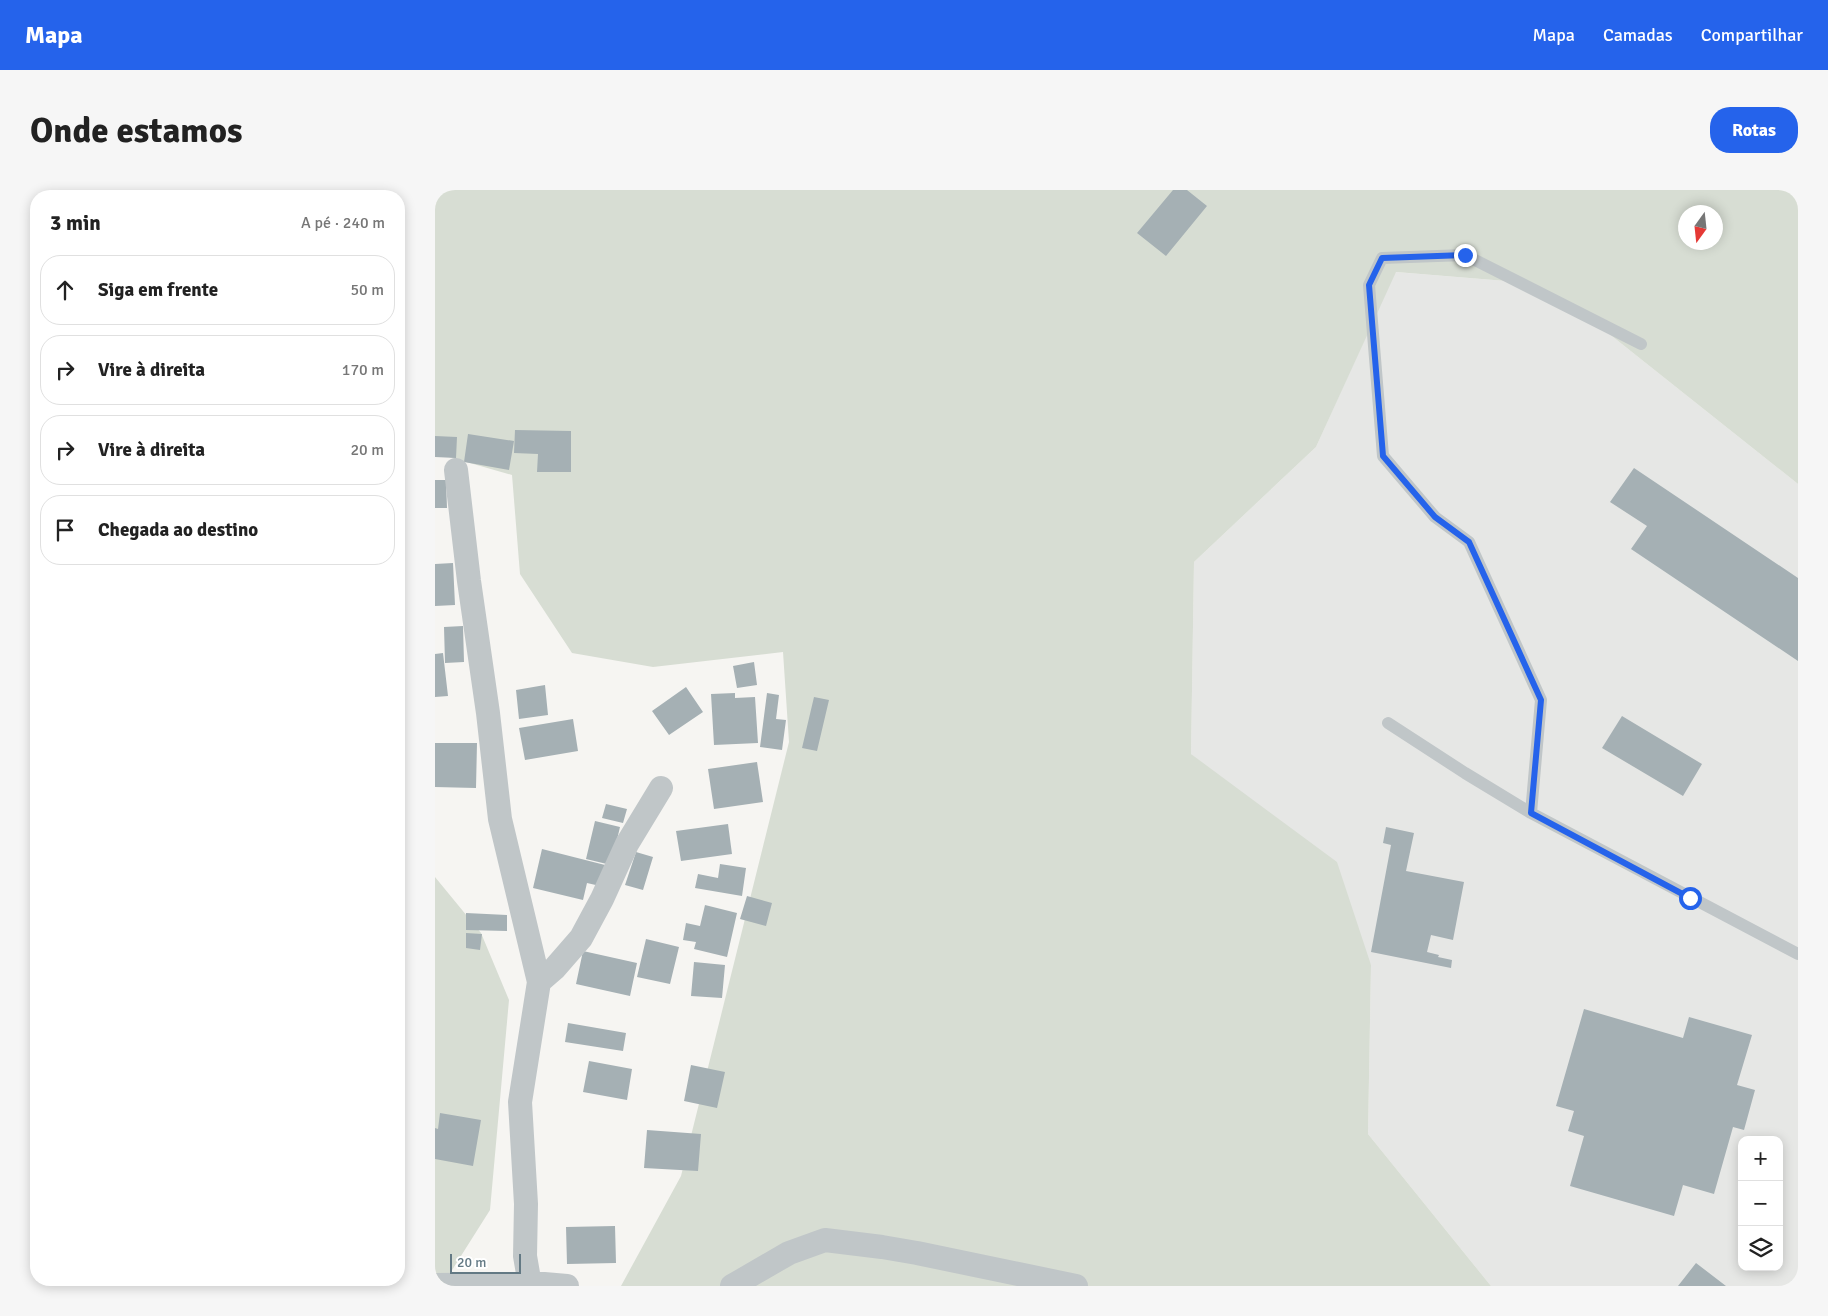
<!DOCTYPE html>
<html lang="pt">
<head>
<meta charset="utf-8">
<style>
  :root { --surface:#fff; --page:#f6f6f6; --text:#222; --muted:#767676; --line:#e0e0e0; --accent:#2563eb }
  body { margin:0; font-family:Signika,sans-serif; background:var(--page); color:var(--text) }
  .controls { position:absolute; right:15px; bottom:15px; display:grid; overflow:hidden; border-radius:10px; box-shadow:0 2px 12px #0003 }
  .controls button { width:45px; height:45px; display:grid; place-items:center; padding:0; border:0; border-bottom:1px solid var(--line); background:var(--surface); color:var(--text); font:25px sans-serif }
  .compass { position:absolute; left:1243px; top:15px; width:45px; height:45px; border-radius:50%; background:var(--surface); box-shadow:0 2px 12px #0003; rotate:195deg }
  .scale { position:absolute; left:15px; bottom:12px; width:71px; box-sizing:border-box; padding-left:5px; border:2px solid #637984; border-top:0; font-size:14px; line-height:18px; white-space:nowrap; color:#637984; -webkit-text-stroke:4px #fff; paint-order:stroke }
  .stop { position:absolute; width:15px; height:15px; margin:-11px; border:4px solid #2563eb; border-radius:50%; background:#fff }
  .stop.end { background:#2563eb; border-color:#fff; box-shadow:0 1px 5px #0008 }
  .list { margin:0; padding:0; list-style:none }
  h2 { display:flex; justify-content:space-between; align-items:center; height:65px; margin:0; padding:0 20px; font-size:21px }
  h2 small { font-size:16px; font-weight:400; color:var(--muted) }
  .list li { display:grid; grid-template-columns:32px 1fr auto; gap:15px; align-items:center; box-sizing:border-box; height:70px; margin:0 10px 10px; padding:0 10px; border:1px solid var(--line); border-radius:20px }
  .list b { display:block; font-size:19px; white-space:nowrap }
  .list em { font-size:16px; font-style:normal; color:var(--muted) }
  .icon { flex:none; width:28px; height:28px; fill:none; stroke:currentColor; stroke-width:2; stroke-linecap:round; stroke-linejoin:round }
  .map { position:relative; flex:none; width:1363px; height:1096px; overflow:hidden; border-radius:20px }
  header { display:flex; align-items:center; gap:30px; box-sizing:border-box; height:70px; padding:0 25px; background:var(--accent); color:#fff }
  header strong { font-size:24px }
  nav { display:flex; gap:28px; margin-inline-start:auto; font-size:18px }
  .intro { display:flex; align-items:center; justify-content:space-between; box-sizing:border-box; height:120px; padding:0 30px }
  h1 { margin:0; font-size:35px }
  .button { padding:12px 22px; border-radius:20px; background:var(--accent); color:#fff; font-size:18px; font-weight:700 }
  main { display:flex; gap:30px; padding:0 30px }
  aside { flex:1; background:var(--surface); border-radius:20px; box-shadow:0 2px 12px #0003 }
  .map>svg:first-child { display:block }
  .built { fill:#e6e7e5; fill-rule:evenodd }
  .green { fill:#d7ddd3; fill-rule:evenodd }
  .building { fill:#a5b0b4 }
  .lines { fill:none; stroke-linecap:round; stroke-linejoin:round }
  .lane { stroke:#c0c6c8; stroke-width:12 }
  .street { stroke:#c0c6c8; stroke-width:24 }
  .route { stroke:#2563eb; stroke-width:6 }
</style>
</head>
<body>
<header>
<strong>Mapa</strong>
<nav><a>Mapa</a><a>Camadas</a><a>Compartilhar</a></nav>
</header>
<div class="intro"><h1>Onde estamos</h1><a class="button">Rotas</a></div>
<main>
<aside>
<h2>3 min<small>A pé · 240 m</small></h2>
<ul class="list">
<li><svg class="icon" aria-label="ahead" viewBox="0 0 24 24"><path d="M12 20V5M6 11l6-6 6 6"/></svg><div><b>Siga em frente</b></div><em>50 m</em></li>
<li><svg class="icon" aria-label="right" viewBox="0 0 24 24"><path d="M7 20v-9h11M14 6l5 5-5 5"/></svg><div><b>Vire à direita</b></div><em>170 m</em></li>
<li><svg class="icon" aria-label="right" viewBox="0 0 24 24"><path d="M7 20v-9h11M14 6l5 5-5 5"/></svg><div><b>Vire à direita</b></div><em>20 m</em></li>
<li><svg class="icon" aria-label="arrive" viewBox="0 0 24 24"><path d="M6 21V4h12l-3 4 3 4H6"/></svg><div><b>Chegada ao destino</b></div></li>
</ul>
</aside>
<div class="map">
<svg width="1363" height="1096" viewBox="0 0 1363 1096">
  <rect width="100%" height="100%" fill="#f6f5f2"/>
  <path class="built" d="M960,82L1071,91L1168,139L1363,294V1096H1056L933,944L936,775L756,564L759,372L881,257ZM1307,950H1344V1077H1307Z"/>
  <path class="green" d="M0,0H1363V294L1168,139L1071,91L961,82L881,257L759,372L756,564L902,672L936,775L933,944L1056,1096H186L246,986L354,552L348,462L218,477L137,463L85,384L77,285L0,263ZM1250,22H1280V52H1250Z
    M0,687L46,743L74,810L55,1020L7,1096H0Z"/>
  <path class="building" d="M738,0H752L772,16L731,66L702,43Z
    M80,240L136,241V282H102L103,264L79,263Z
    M33,244L79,251L74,280L29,272Z
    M0,246L22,247L21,268L0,267Z
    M1199,278L1363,388V471L1196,359L1212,336L1175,312Z
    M0,290H11L12,318H0Z
    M18,373L20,415L0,416V374Z
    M28,436L29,472L10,473L9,437Z
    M8,463L13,506L0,507V464Z
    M319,472L322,495L302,498L298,476Z
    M110,495L113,525L84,529L81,500Z
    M251,497L268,522L234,545L217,521Z
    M300,503V508L320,507L323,553L279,555L276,504Z
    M332,503L344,505L341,529L351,530L347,560L325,557Z
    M379,507L394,510L382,561L367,558Z
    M1187,526L1267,574L1248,606L1167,558Z
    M138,529L143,561L90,570L84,538Z
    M0,553H42L41,598L0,597Z
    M322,572L328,612L279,619L273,579Z
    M171,614L192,619L188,633L167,628Z
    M160,631L185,637L176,675L151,669Z
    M293,634L297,664L246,671L241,641Z
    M951,637L979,643L971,681L1029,692L1018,750L996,745L992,762L1004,765L1003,767L1017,770L1016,778L936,762L956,655L948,653Z
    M107,659L170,675L165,696L152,693L148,710L98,698Z
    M201,662L218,667L208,700L190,695Z
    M285,674L311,678L307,706L260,698L263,684L283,688Z
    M312,706L337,713L331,736L305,729Z
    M270,715L302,723L292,767L259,759L261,752L248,750L251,733L265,736Z
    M31,723L72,725V741L31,740Z
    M31,743L47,744L45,760L31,758Z
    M211,749L244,757L235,794L202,787Z
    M148,761L202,773L195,806L141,794Z
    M259,772L290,775L287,808L256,806Z
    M1149,819L1248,848L1254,827L1317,845L1302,895L1320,900L1309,940L1298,937L1279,1004L1248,995L1239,1026L1135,996L1149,946L1133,941L1139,921L1121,916Z
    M133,833L191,843L188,861L130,852Z
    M154,871L197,879L192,910L148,902Z
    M256,875L290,882L282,918L249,911Z
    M5,923L46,930L38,976L0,969V938L3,939Z
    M212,940L266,944L263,981L209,978Z
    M180,1036L181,1073L132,1074L131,1037Z
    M1261,1073L1291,1096H1243Z"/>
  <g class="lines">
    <path class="lane" d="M953,533L1030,583L1096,623L1363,764
      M1096,623L1106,510L1034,352L1000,327L948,266L934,95L947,68L1030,65L1206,154"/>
    <path class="street" d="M21,280L34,391L53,523L65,629L104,792
      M0,1095L109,1094L132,1096
      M95,1095L90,1066L91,1014L85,912L104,792L119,779L146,748L167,709L192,654L226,598
      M297,1096L354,1063L390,1050L447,1057L482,1063L641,1096"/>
  </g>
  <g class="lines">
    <path class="route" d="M1030,65L947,68L934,95L948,266L1000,327L1034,352L1106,510L1096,623L1255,708"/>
  </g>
</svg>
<div class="controls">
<button>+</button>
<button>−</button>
<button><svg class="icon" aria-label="layers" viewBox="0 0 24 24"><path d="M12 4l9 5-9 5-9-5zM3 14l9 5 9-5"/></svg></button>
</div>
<svg class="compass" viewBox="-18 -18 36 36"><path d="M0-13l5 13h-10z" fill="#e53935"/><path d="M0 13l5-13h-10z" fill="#767676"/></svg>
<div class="scale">20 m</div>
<div class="stop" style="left:1255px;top:708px"></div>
<div class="stop end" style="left:1030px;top:65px"></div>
</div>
</main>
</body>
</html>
